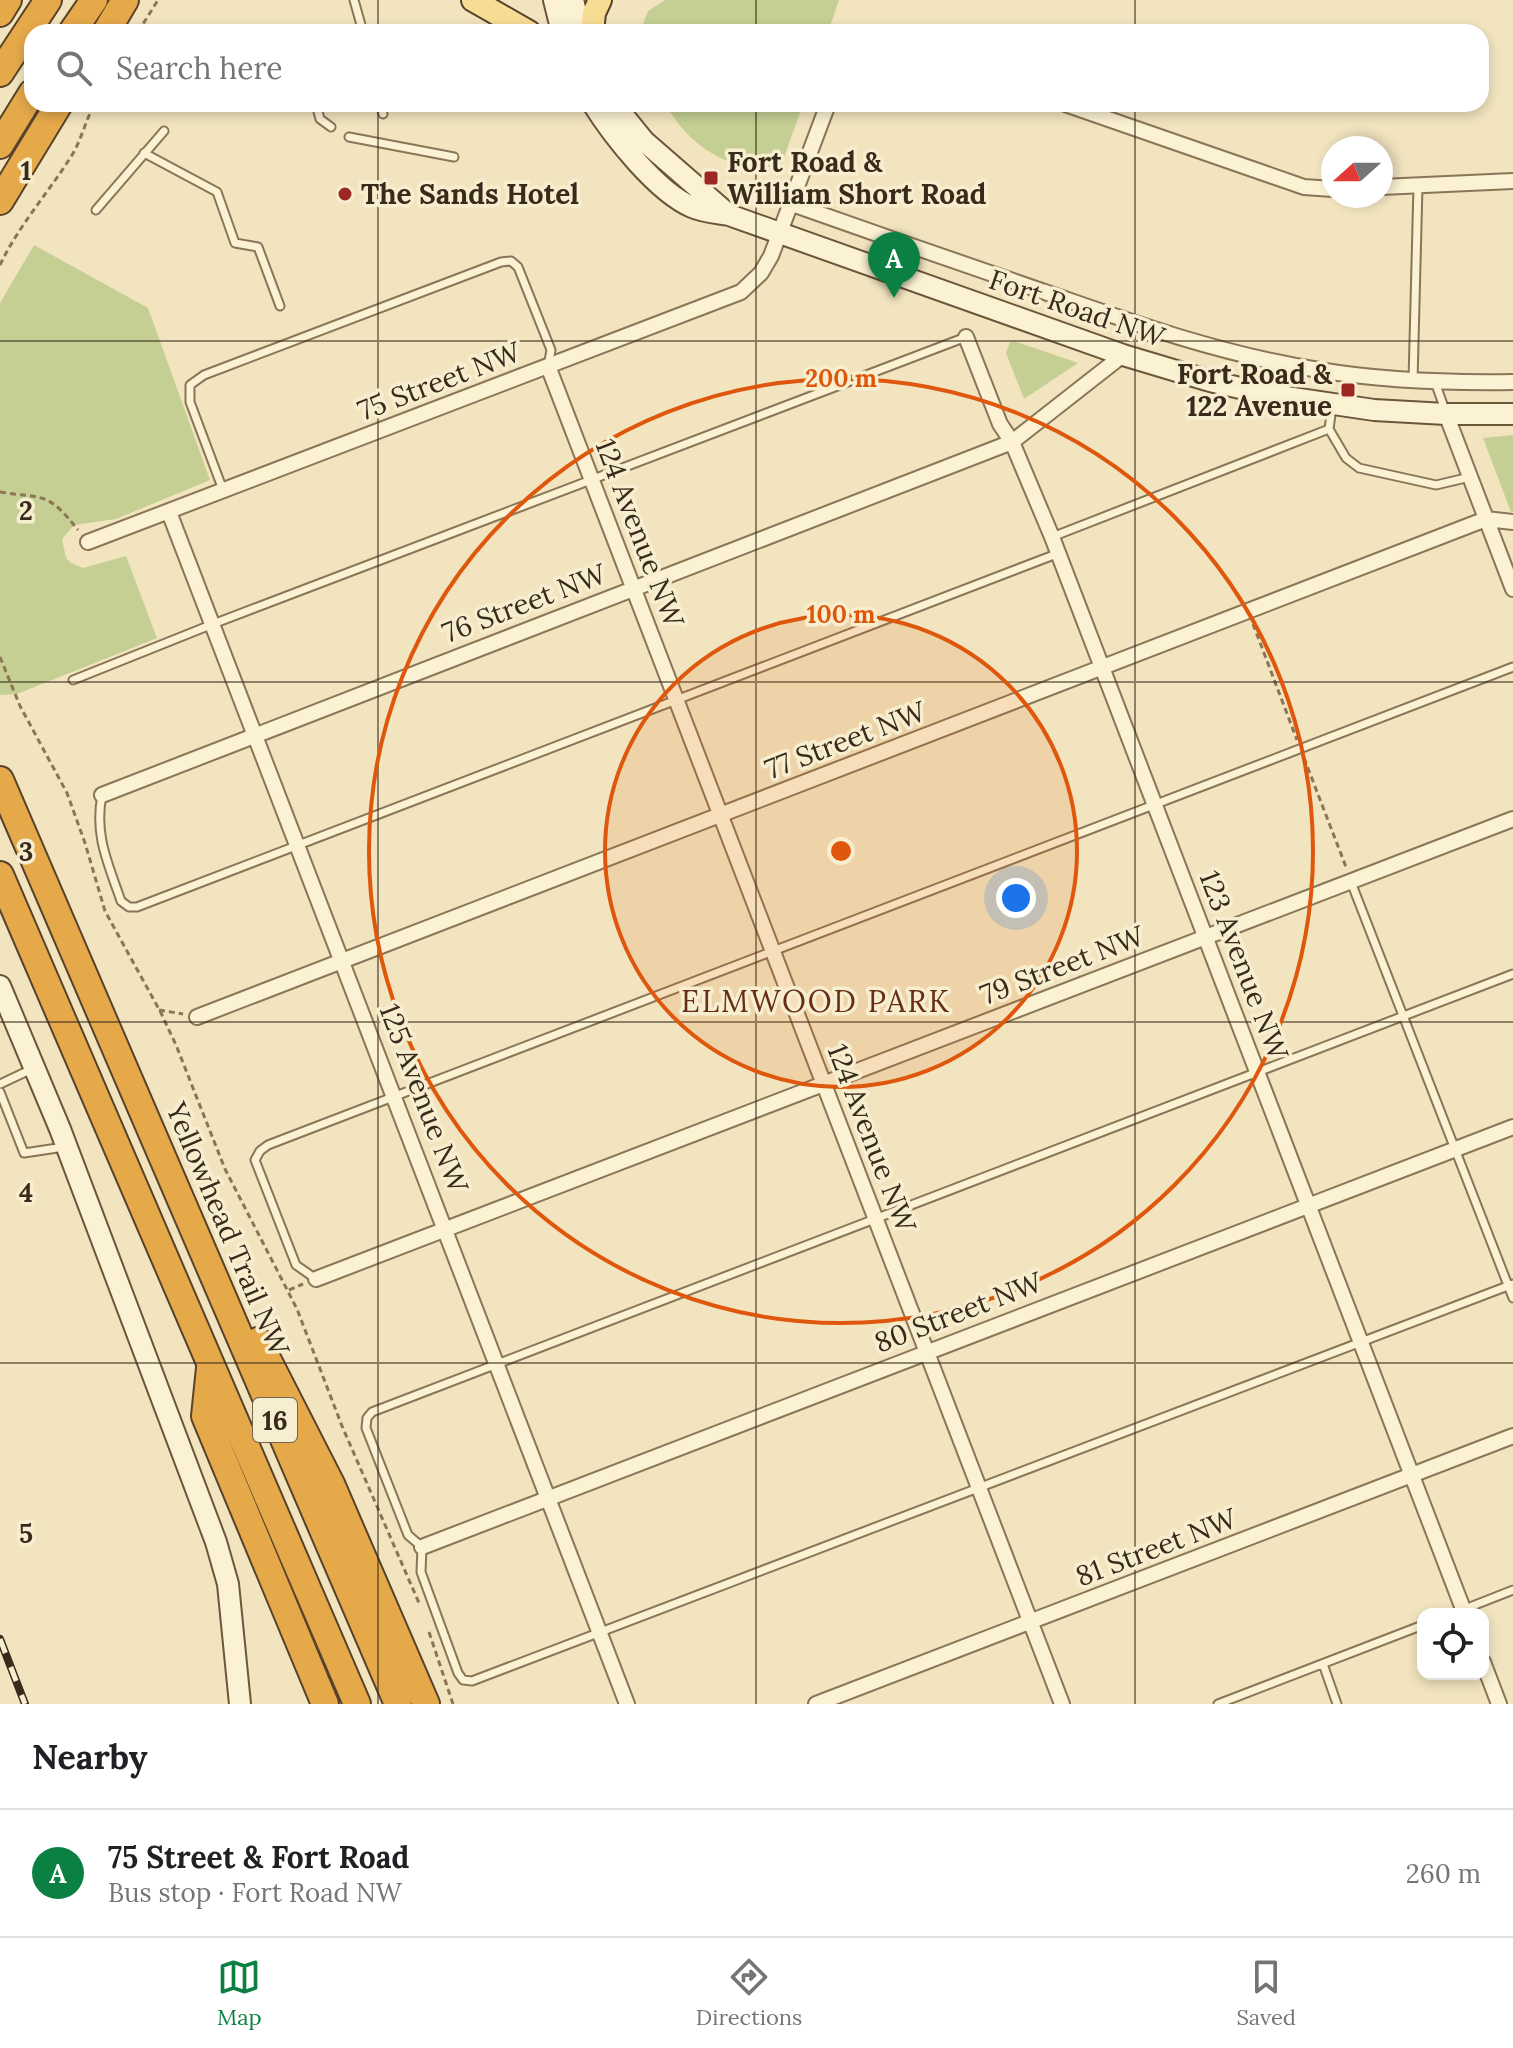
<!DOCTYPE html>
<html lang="en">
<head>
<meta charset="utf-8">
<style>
  :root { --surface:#fff; --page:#f6f6f6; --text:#202124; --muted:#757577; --line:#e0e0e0; --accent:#0b8043 }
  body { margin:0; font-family:Lora,serif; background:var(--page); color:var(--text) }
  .controls { position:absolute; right:24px; bottom:24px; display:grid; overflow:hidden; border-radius:16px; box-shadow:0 4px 12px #0003 }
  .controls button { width:72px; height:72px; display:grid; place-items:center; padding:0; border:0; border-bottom:2px solid var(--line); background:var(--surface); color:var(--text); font:40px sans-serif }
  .compass { position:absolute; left:1321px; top:136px; width:72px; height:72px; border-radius:50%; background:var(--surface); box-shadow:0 4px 12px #0003; rotate:249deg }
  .you { position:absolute; left:1016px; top:898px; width:28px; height:28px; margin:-20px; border:6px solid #fff; border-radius:50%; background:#1a73e8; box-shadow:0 0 0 12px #1a73e833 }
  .badge { display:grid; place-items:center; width:52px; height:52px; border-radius:50%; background:var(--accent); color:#fff; font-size:26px; font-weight:700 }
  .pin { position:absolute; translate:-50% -66px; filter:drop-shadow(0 2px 4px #0008) }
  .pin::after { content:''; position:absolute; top:42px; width:28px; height:24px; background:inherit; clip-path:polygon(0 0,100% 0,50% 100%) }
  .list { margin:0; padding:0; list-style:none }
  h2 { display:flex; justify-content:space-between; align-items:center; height:104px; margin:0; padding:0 32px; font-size:34px }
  h2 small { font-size:26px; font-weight:400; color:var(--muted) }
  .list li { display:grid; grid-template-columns:52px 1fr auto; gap:24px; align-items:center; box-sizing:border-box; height:128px; padding:0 32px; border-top:2px solid var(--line) }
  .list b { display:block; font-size:30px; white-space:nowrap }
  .list p { margin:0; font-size:26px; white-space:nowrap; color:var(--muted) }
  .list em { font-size:26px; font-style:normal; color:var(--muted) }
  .icon { flex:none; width:44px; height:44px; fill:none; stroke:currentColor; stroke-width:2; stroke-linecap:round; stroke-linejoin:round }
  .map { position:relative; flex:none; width:1513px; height:1704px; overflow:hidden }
  .search { position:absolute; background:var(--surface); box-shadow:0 4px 12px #0003; left:24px; right:24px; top:24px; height:88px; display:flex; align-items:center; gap:20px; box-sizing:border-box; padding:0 28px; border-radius:24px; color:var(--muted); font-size:30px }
  .sheet { height:232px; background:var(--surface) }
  nav { display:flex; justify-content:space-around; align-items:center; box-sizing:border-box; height:112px; border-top:2px solid var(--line); background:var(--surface); font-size:22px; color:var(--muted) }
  nav a { display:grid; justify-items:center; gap:4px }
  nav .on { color:var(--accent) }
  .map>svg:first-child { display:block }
  .green { fill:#c5cf93 }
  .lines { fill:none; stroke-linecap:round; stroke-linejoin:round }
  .lane-casing { stroke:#8a7556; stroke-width:11 }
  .street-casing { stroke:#8a7556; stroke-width:18 }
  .secondary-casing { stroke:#6c563a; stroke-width:24 }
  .primary-casing { stroke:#58422b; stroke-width:26 }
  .highway-casing { stroke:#58422b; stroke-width:30 }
  .path { stroke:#8a7556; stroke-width:3; stroke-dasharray:6 4; stroke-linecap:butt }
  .lane { stroke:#fbf1d3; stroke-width:7 }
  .street { stroke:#fbf1d3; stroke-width:14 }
  .secondary { stroke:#fbf1d3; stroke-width:20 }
  .primary { stroke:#f7dd94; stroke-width:22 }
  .highway { stroke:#e6a94a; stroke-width:26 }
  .rail-casing { stroke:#392b1c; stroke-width:8 }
  .rail { stroke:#f7eecf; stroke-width:5; stroke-dasharray:15; stroke-linecap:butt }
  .grid { fill:none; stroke:#392b1c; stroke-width:2; stroke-opacity:0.55 }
  .ring { fill:none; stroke:#df570d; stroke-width:4 }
  .poi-dot { fill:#9d2823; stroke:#f7eecf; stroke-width:3 }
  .labels { text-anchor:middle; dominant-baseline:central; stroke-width:7; stroke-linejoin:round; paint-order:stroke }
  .shield { fill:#f7eecf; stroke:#726652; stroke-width:2 }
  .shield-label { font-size:26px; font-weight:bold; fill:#392b1c }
  .poi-label { font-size:28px; font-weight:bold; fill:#392b1c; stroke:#f7eecf; text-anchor:start }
  .street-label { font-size:28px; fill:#392b1c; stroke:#f7eecf }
  .neighbourhood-label { font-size:30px; letter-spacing:2px; fill:#682d18; stroke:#f7eecf }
  .grid-label { font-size:26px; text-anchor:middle; font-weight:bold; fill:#392b1c; stroke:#f7eecf; stroke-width:7; stroke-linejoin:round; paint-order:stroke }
  .centre { fill:#df570d; stroke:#f7eecf; stroke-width:4 }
  .ring-label { font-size:24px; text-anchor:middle; font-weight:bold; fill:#df570d; stroke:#f7eecf; stroke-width:7; stroke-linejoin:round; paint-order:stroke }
</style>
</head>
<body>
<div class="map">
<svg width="1513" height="1704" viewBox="0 0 1513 1704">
  <rect width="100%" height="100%" fill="#f1e4bf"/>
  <path class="green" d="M665,0H839L828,32H640L648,11Z
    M665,104H803L781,166L762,174C715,158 692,148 665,104Z
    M34,245L148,308L210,480L116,519L74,525L62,539L66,558L71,563L83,568L126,556L157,638L17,694L0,695V303Z
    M1010,342H1017L1078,363L1024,399L1006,353Z
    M1513,435V512H1511L1483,438Z"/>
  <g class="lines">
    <defs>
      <path id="lane" d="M354,0L363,32
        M316,104L320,119L331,127
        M380,104L383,114
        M349,137L454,157
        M144,153L217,192L235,243L258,247L280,306
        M96,210L164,131
        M1413,381L1418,186
        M1435,382L1445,410
        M1332,407L1329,429L1346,458L1359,468L1436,485L1470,477
        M223,490L190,402V385L204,375L501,262L511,261L518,267L551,350L548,366
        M1052,537L1329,429
        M73,680L213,624L966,337
        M102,795C94,835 108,863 121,901L129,907H137L1059,553
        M1351,882L1513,1298
        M1513,974L372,1412L367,1418L366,1428L408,1535L422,1547L421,1572L458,1673L463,1680L472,1681L1513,1284
        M0,1084L34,1068
        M0,1092L24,1153L64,1147
        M316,1279L296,1265L255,1160L260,1151L268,1145L1513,667
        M1452,1614L1513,1590
        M1323,1664L1337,1704
        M1218,1704L1423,1625"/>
      <path id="street" d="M1065,104L1304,187L1333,189
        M1381,187L1513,181
        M792,204C874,233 957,262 1039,290C1130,322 1223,355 1319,370C1384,381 1448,383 1513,382
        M966,337L1000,424L1012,442L1052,537L1465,1614
        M548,366L1062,1704
        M1446,414L1513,589
        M169,512L627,1704
        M88,542L741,292L761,273L771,256L828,104
        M102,795L1012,442L1123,355
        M197,1017L1486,519L1513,522
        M316,1279L1513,819
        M422,1547L1513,1127
        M1483,1662L1499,1704
        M816,1704L1513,1436"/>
      <path id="secondary" d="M554,0L562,32
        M573,0L581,32
        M593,104C613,136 657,192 692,207C703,212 718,213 729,215L1123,355L1210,381L1266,394L1374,410L1446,414H1513
        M614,104L644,141L729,215
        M0,986L60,1129L216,1542L228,1584L240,1704"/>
      <path id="primary" d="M473,0L529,32
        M592,32L594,13L600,0"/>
      <path id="highway" d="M0,13L8,0
        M72,32L94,0
        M106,32L125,0
        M0,73L48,0
        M0,145L32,93
        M0,201L59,104
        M0,780L398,1704
        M0,875L357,1704
        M258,1341L331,1484L426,1704
        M210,1368L205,1416L325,1704"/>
    </defs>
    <use href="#lane" class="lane-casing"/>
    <use href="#street" class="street-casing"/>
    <use href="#secondary" class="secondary-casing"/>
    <use href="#primary" class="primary-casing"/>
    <use href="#highway" class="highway-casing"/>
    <path class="path" d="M138,32L158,0
      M0,265C19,225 49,192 72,155C82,139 86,118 95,104
      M0,492C45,499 47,491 78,530
      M1253,624L1297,740
      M0,657L20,706L67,793L85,843L105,911L161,1013L176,1045L225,1169L297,1309L342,1426L419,1603
      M1304,758L1346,867
      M159,1010L183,1014
      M289,1290L303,1284
      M429,1632L453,1704"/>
    <use href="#lane" class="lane"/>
    <use href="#street" class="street"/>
    <use href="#secondary" class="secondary"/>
    <use href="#primary" class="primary"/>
    <use href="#highway" class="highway"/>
    <defs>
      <path id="rail" d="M0,1639L25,1704"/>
    </defs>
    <use href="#rail" class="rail-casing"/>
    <use href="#rail" class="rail"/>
  </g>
  <path class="grid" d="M378,0V32M756,0V32M1135,0V32M378,104V1704M756,104V1704M1135,104V1704M0,341H1513M0,682H1513M0,1022H1513M0,1363H1513"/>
  <circle cx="841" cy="851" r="236" fill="#df570d" fill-opacity=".12"/>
  <g class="ring">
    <circle cx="841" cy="851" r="236"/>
    <circle cx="841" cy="851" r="472"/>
  </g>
  <g class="poi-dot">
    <rect x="703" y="170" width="16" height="16" rx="4"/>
    <circle cx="345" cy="194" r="8"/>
    <rect x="1340" y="382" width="16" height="16" rx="4"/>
  </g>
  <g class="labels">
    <rect class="shield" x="253" y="1398" width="44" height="44" rx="6"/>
    <g class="shield-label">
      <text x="275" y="1420">16</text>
    </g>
    <g class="poi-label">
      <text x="727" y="162">Fort Road &amp;<tspan x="727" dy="32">William Short Road</tspan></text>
      <text x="361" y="194">The Sands Hotel</text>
      <text x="1332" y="374" text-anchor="end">Fort Road &amp;<tspan x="1332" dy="32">122 Avenue</tspan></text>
    </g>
    <g class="street-label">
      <text transform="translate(1077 308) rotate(19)">Fort Road NW</text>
      <text transform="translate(439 381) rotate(-21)">75 Street NW</text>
      <text transform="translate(640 533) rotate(69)">124 Avenue NW</text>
      <text transform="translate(524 603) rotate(-21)">76 Street NW</text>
      <text transform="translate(845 740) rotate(-21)">77 Street NW</text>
      <text transform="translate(1062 965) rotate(-21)">79 Street NW</text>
      <text transform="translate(1244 965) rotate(69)">123 Avenue NW</text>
      <text transform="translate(424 1098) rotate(69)">125 Avenue NW</text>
      <text transform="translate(872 1138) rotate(69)">124 Avenue NW</text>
      <text transform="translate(228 1229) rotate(67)">Yellowhead Trail NW</text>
      <text transform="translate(958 1312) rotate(-21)">80 Street NW</text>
      <text transform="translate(1156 1547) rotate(-21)">81 Street NW</text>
    </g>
    <g class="neighbourhood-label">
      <text x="816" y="1001">ELMWOOD PARK</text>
    </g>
  </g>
  <g class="grid-label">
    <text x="26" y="180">1</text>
    <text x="26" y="520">2</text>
    <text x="26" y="861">3</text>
    <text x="26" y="1202">4</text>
    <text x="26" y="1543">5</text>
  </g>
  <circle cx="841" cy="851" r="12" class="centre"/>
  <g class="ring-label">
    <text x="841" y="387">200 m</text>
    <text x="841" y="623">100 m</text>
  </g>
</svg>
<div class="controls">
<button><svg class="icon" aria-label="locate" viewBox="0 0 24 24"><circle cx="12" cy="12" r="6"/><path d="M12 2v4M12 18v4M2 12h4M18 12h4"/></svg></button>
</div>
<svg class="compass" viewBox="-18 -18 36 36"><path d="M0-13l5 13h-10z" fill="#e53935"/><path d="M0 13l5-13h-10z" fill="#757577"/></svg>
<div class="you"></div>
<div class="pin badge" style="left:894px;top:298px">A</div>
<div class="search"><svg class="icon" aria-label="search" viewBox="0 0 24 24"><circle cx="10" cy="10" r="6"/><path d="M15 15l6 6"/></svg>Search here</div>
</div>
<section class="sheet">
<h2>Nearby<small></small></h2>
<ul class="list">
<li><span class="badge">A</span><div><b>75 Street &amp; Fort Road</b><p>Bus stop · Fort Road NW</p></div><em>260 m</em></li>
</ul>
</section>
<nav>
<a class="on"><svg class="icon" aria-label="map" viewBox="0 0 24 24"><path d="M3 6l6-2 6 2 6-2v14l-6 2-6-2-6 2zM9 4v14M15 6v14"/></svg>Map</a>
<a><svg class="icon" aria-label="directions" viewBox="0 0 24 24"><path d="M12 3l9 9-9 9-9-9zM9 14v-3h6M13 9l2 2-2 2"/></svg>Directions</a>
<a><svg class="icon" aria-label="saved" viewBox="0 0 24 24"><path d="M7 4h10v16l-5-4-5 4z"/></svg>Saved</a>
</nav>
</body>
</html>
